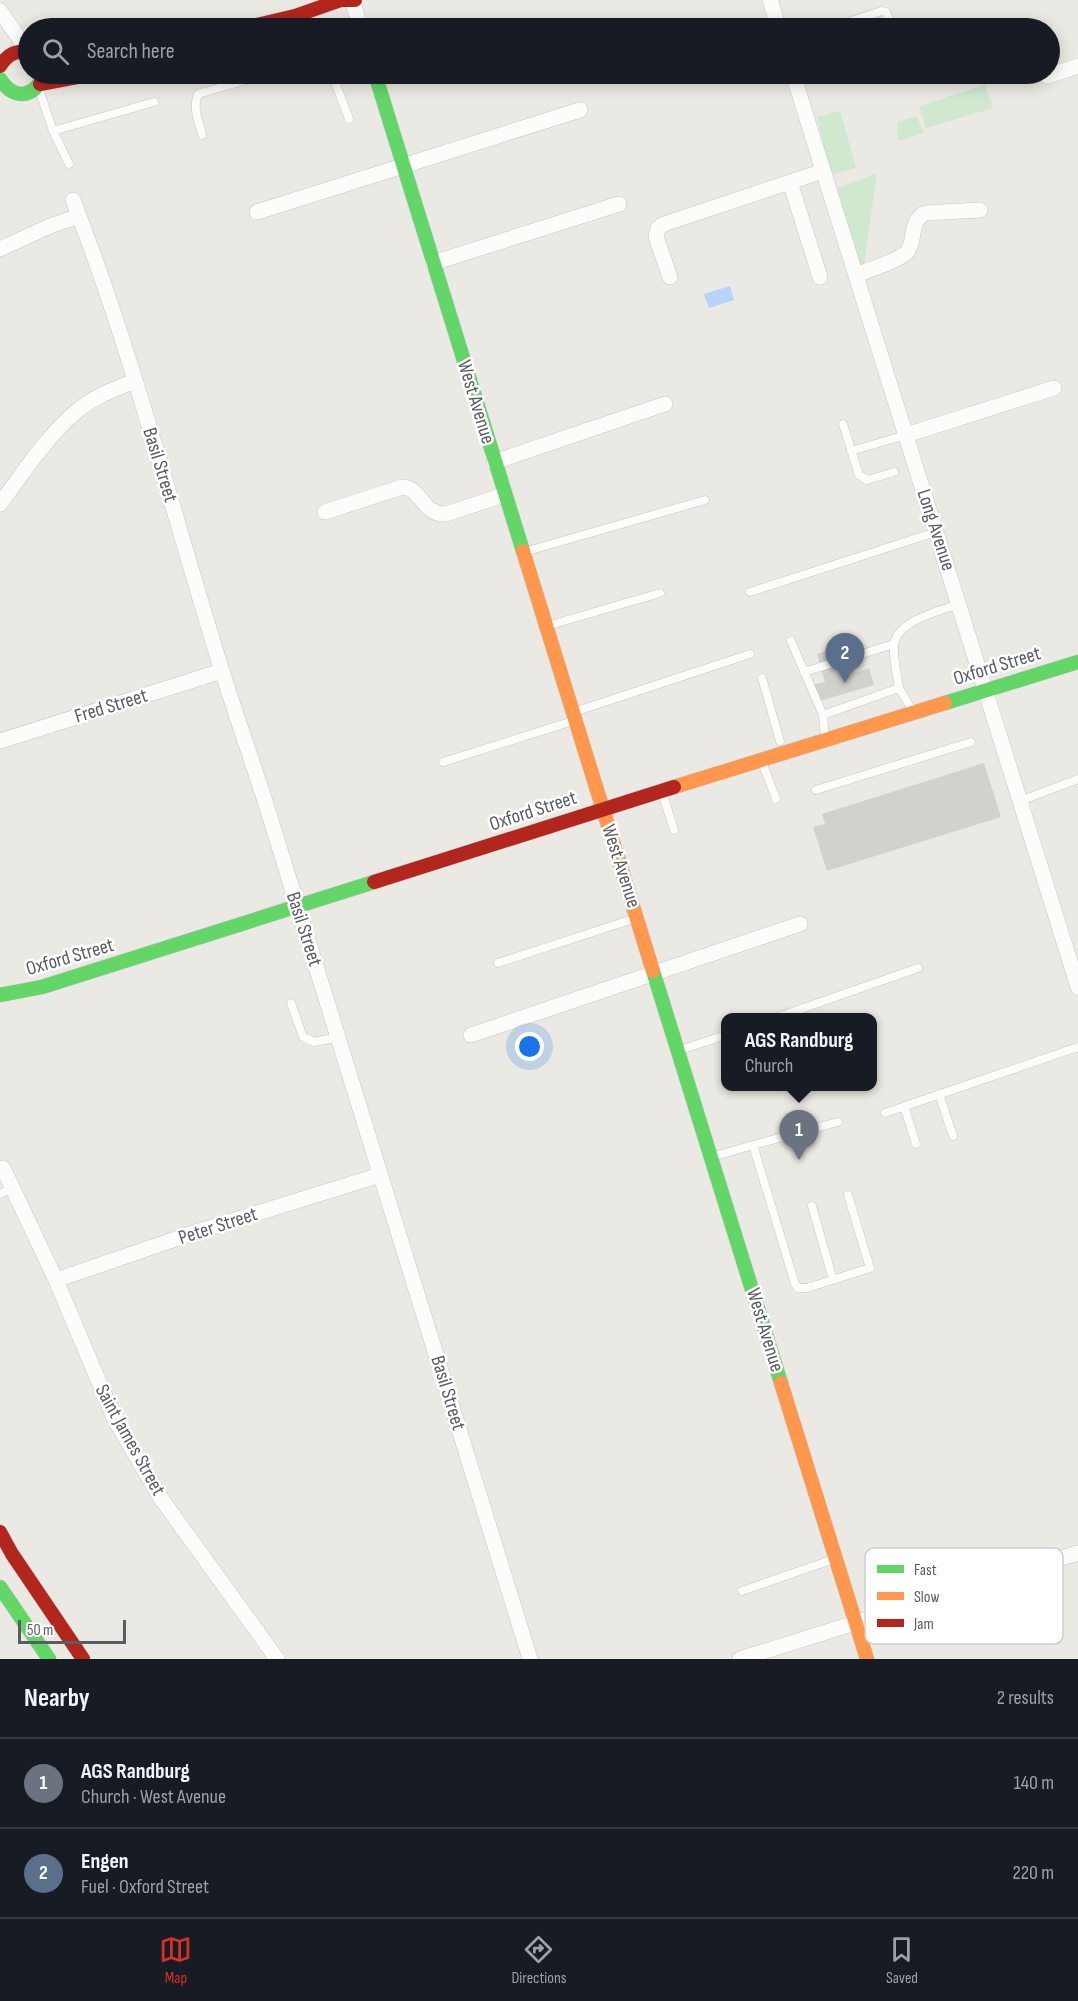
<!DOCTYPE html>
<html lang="en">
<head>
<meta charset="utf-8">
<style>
  :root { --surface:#171b24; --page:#20242c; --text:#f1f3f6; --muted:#9ea1a6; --line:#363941; --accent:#d93025 }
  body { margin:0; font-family:"Sofia Sans Condensed",sans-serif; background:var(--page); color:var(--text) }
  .scale { position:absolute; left:18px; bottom:15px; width:108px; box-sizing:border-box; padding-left:6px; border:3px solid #595c62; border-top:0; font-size:16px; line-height:21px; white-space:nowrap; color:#595c62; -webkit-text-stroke:4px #fff; paint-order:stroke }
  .you { position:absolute; left:530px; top:1047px; width:21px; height:21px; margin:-15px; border:4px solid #fff; border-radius:50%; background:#1a73e8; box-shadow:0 0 0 9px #1a73e833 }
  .badge { display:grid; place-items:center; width:39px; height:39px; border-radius:50%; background:var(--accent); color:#fff; font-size:20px; font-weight:700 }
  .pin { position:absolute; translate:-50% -50px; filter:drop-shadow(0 2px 3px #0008) }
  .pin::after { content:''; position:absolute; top:32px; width:21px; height:18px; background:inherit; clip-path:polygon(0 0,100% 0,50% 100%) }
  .popup { position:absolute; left:721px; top:1013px; width:156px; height:78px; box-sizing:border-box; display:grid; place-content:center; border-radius:12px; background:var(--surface); filter:drop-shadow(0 2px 4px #0005); font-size:20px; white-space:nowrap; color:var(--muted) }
  .popup b { font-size:22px; color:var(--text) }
  .popup::after { content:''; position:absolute; left:50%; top:100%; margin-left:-12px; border:12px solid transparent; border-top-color:var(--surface) }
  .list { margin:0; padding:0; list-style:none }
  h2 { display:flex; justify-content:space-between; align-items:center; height:78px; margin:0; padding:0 24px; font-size:26px }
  h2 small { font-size:20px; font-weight:400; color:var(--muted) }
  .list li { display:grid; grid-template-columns:39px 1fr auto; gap:18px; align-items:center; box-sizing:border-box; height:90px; padding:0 24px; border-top:2px solid var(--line) }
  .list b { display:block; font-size:22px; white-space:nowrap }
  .list p { margin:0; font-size:20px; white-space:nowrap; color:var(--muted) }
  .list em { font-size:20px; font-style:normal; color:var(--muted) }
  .icon { flex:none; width:33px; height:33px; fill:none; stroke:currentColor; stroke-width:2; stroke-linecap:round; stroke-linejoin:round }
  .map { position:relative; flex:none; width:1078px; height:1659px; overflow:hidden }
  .search { position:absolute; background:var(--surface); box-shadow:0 3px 15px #0003; left:18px; right:18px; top:18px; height:66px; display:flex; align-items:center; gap:15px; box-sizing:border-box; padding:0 21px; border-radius:33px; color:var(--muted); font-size:22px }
  .sheet { height:258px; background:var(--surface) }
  nav { display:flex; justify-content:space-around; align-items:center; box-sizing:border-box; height:84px; border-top:2px solid var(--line); background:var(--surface); font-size:16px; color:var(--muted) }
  nav a { display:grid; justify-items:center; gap:3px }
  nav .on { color:var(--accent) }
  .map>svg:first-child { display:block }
  .green { fill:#d0e7d0 }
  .water { fill:#b6d4f7 }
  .building { fill:#d2d1cd }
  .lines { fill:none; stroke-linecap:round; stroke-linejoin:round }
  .lane-casing { stroke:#c6c7c6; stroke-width:9 }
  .street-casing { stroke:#c6c7c6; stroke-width:16 }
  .fast-casing { stroke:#c7c8c7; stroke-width:15 }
  .slow-casing { stroke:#c7c8c7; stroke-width:15 }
  .jam-casing { stroke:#c7c8c7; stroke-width:15 }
  .lane { stroke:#fcfcfb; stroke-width:8 }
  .street { stroke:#fcfcfb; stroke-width:15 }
  .fast { stroke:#63d668; stroke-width:14 }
  .slow { stroke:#ff974d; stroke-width:14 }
  .jam { stroke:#b3261e; stroke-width:14 }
  .labels { text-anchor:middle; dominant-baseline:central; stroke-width:5; stroke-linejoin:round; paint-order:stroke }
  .street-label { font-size:20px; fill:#595c62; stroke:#fff }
  .key { fill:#fff; stroke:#cdced0; stroke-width:1.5 }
  .key-label { font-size:16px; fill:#595c62 }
</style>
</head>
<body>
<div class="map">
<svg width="1078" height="1659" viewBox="0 0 1078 1659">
  <rect width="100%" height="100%" fill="#eae9e3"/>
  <path class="green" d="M985,85L993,108L926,128L919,106Z
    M840,111L856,168L831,174L817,117Z
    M917,116L923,133L898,141L897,122Z
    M877,173L862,277L833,190Z"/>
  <path class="water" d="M730,286L734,300L709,308L704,294Z"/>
  <path class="building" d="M847,645L855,673L869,668L874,685L813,703L808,686L825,682L817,654Z
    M984,763L1001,817L827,871L813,827L825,824L822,814Z"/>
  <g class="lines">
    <defs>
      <path id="lane" d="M830,28L882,11L886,12L892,28
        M332,74L349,119
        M39,89L53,131L69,164
        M53,131L154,102
        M202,135C199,121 192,108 198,94L267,74
        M843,424L859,475L867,480L894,472
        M851,451L906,435
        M524,552L705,500
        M750,592L936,532
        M547,626L660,593
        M791,641L823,715
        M804,672L894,644
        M762,678L780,741
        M899,688C897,674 893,659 894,645C896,621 940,611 959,604
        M574,712L750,654
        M825,739L823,715L899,688L913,711
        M443,762L573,721
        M762,762L776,799
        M816,790L971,742
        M662,792L674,830
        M1020,801L1078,779
        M498,963L636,918
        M291,1003L303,1037L314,1042L339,1037
        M775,1018L918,968
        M680,1050L726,1035
        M939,1094L953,1136
        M904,1106L916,1144
        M885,1113L1078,1047
        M753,1145L838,1122
        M712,1157L753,1145L795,1284L798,1288H807L870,1268L848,1195
        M0,1194L12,1188
        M812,1206L833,1280
        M742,1591L834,1559"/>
      <path id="street" d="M352,0L361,28
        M770,0L779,28
        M0,11L28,51
        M793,74L1078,987
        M1047,76L1078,66
        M790,182L820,277
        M73,200C133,354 173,514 222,671C236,715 251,758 265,801L530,1659
        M257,212L580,110
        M0,249L50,226L79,216
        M433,263L619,204
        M856,275C868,270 901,260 908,251C916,238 909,222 925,213L980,210
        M670,277L656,237L658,228L664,224L823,171
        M906,435L1054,388
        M494,462L665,404
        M0,504C23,473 47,436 77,411C94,396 115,389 135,381
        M325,512L402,487C423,488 421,515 446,514L504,495
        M0,741L222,671
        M471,1035L800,924
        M3,1168L56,1280L115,1420L160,1497L277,1659
        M56,1280L193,1233L380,1175
        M740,1659L1078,1553"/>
      <path id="fast" d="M375,74L523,551
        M0,79C14,101 35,98 44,74
        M945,703L1078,662
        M653,971L781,1383
        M0,995L42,987L374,882
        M0,1587L49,1659"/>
      <path id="slow" d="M523,551L653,971
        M674,787L945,703
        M781,1383L867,1659"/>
      <path id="jam" d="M244,28L295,16L341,0H355
        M0,66C7,55 15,50 28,52
        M40,84L93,74
        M374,882L674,787
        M0,1532L12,1554L83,1659"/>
    </defs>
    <use href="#lane" class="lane-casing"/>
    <use href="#street" class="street-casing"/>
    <use href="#fast" class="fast-casing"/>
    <use href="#slow" class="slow-casing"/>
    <use href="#jam" class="jam-casing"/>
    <use href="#lane" class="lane"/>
    <use href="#street" class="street"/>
    <use href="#fast" class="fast"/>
    <use href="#slow" class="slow"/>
    <use href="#jam" class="jam"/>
  </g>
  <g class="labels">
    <g class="street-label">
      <text transform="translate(476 402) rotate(73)">West Avenue</text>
      <text transform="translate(160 465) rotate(73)">Basil Street</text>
      <text transform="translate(936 530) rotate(72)">Long Avenue</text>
      <text transform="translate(997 666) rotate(-17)">Oxford Street</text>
      <text transform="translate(111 706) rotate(-17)">Fred Street</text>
      <text transform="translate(533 811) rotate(-18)">Oxford Street</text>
      <text transform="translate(621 866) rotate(72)">West Avenue</text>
      <text transform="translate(304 929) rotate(72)">Basil Street</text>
      <text transform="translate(70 957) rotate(-16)">Oxford Street</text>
      <text transform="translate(218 1226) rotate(-18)">Peter Street</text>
      <text transform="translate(765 1330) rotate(73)">West Avenue</text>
      <text transform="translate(448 1393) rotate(73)">Basil Street</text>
      <text transform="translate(130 1440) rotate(61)">Saint James Street</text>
    </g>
  </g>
  <rect x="865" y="1548" width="198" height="96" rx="9" class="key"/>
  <rect x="877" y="1565" width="27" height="8" fill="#63d668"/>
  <rect x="877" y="1592" width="27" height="8" fill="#ff974d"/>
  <rect x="877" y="1619" width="27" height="8" fill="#b3261e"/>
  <g class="key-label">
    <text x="914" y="1575">Fast</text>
    <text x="914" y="1602">Slow</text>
    <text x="914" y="1629">Jam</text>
  </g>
</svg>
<div class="scale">50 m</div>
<div class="you"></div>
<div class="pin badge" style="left:799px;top:1160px;background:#6b7280">1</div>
<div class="popup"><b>AGS Randburg</b>Church</div>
<div class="pin badge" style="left:845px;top:683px;background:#5c6f8a">2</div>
<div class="search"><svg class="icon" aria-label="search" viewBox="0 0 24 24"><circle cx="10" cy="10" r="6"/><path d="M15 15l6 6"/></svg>Search here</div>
</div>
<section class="sheet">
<h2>Nearby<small>2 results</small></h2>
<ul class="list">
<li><span class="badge" style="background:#6b7280">1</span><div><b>AGS Randburg</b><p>Church · West Avenue</p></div><em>140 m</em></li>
<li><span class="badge" style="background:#5c6f8a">2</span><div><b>Engen</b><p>Fuel · Oxford Street</p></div><em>220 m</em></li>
</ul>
</section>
<nav>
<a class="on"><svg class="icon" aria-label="map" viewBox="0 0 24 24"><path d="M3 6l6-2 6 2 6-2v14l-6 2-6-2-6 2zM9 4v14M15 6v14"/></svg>Map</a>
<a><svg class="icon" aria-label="directions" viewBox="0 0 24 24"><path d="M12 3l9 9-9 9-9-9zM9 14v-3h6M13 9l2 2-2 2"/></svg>Directions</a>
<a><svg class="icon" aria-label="saved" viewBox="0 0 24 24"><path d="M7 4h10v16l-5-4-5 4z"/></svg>Saved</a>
</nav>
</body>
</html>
